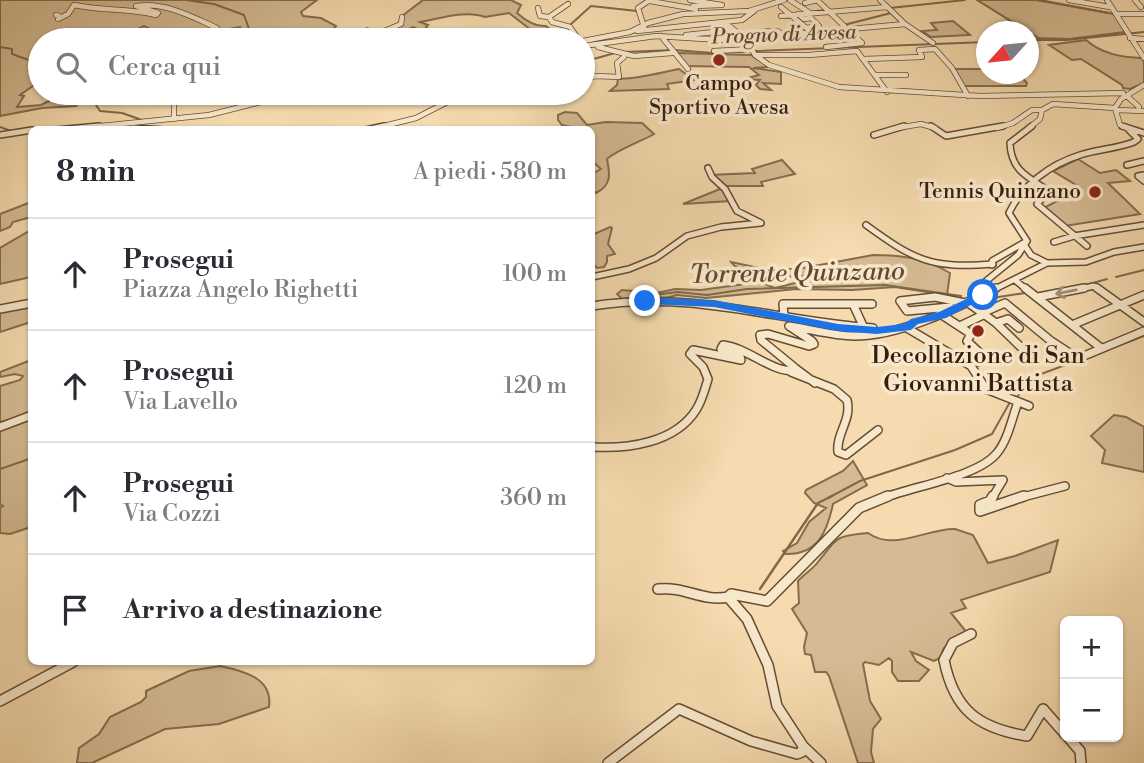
<!DOCTYPE html>
<html lang="it">
<head>
<meta charset="utf-8">
<style>
  :root { --surface:#fff; --page:#f7f7f7; --text:#2b2b33; --muted:#7c7c81; --line:#e1e1e2 }
  body { margin:0; font-family:"Libre Bodoni",serif; background:var(--page); color:var(--text) }
  .controls { position:absolute; right:21px; bottom:21px; display:grid; overflow:hidden; border-radius:10px; box-shadow:0 2px 5px #0004 }
  .controls button { width:63px; height:63px; display:grid; place-items:center; padding:0; border:0; border-bottom:2px solid var(--line); background:var(--surface); color:var(--text); font:35px sans-serif }
  .compass { position:absolute; left:976px; top:21px; width:63px; height:63px; border-radius:50%; background:var(--surface); box-shadow:0 2px 5px #0004; rotate:243deg }
  .stop { position:absolute; width:21px; height:21px; margin:-16px; border:5px solid #1a73e8; border-radius:50%; background:#fff }
  .stop.end { background:#1a73e8; border-color:#fff; box-shadow:0 2px 7px #0008 }
  .list { margin:0; padding:0; list-style:none }
  h2 { display:flex; justify-content:space-between; align-items:center; height:91px; margin:0; padding:0 28px; font-size:30px }
  h2 small { font-size:23px; font-weight:400; color:var(--muted) }
  .list li { display:grid; grid-template-columns:46px 1fr auto; gap:21px; align-items:center; box-sizing:border-box; height:112px; padding:0 28px; border-top:2px solid var(--line) }
  .list b { display:block; font-size:26px; white-space:nowrap }
  .list p { margin:0; font-size:23px; white-space:nowrap; color:var(--muted) }
  .list em { font-size:23px; font-style:normal; color:var(--muted) }
  .icon { flex:none; width:38px; height:38px; fill:none; stroke:currentColor; stroke-width:2; stroke-linecap:round; stroke-linejoin:round }
  .map { position:relative; flex:none; width:1144px; height:763px; overflow:hidden }
  .search { position:absolute; background:var(--surface); box-shadow:0 2px 5px #0004; left:28px; top:28px; width:567px; height:77px; display:flex; align-items:center; gap:18px; box-sizing:border-box; padding:0 24px; border-radius:38px; color:var(--muted); font-size:26px }
  .panel { position:absolute; background:var(--surface); box-shadow:0 2px 5px #0004; left:28px; top:126px; width:567px; height:539px; border-radius:10px }
  .map>svg:first-child { display:block }
  .green { fill:#d5bb93; stroke:#866c4e; stroke-width:2 }
  .lines { fill:none; stroke-linecap:round; stroke-linejoin:round }
  .stream-far1 { stroke:#82684b; stroke-width:2 }
  .stream { stroke:#82684b; stroke-width:2.5 }
  .minor-far3-casing { stroke:#664c33; stroke-width:6 }
  .minor-far2-casing { stroke:#664c33; stroke-width:8 }
  .minor-far1-casing { stroke:#664c33; stroke-width:10 }
  .minor-casing { stroke:#664c33; stroke-width:12 }
  .minor-far3 { stroke:#f8e8cb; stroke-width:4.5 }
  .minor-far2 { stroke:#f8e8cb; stroke-width:5 }
  .minor-far1 { stroke:#f8e8cb; stroke-width:7 }
  .minor { stroke:#f8e8cb; stroke-width:9 }
  .oneway { stroke:#a18c74 }
  .route { fill:#1a73e8 }
  .poi-dot { fill:#8f2418; stroke:#f8e8cb; stroke-width:2.5 }
  .labels { text-anchor:middle; dominant-baseline:central; stroke-width:7; stroke-linejoin:round; paint-order:stroke }
  .far-water-label { font-size:21px; font-style:italic; fill:#634830; stroke:#f8e8cb }
  .far-poi-label { font-size:21px; fill:#371c0a; stroke:#f8e8cb }
  .poi-label { font-size:24px; fill:#371c0a; stroke:#f8e8cb }
  .water-label { font-size:26px; font-style:italic; fill:#634830; stroke:#f8e8cb }
</style>
</head>
<body>
<div class="map">
<svg width="1144" height="763" viewBox="0 0 1144 763">
  <rect width="100%" height="100%" fill="#f5dbaf"/>
  <filter id="stains"><feTurbulence type="fractalNoise" baseFrequency=".00286" numOctaves="4"/><feColorMatrix values="0 0 0 0 .2 0 0 0 0 .09 0 0 0 0 .02 0 0 0 .5 -.17"/></filter>
  <radialGradient id="worn" r=".72"><stop offset=".6" stop-color="#630" stop-opacity="0"/><stop offset="1" stop-color="#630" stop-opacity=".3"/></radialGradient>
  <path class="green" d="M0,0H317L301,12L303,16L321,18L336,26L327,36L317,40H249L240,27L218,31L215,40H147L161,34L144,26L113,40H40V64L38,66L40,81L20,95L24,96L17,107L41,105L55,98L78,96L75,93H99L80,101L76,106L42,108L0,116Z
    M423,0H511L521,5L517,13C526,21 535,27 546,26L561,38L546,31L535,33L509,13L485,17C467,10 442,18 420,22L428,25L426,27L429,30L418,33L411,31L415,28L413,27L401,33L384,32L381,36L361,31L367,28L377,32L400,24L402,16Z
    M977,0H1036L1114,14L1125,32L1069,39L1038,38Z
    M953,21L970,35L931,37L922,31L937,30L931,23Z
    M1086,40C1102,54 1121,57 1141,58L1144,61V83L1130,89L1123,88L1122,85L1081,59L1072,60L1049,45Z
    M677,53L751,55L769,67L753,68L781,72V84L763,83L771,90L760,89L756,85L760,80L744,79L759,75L749,67L685,66Z
    M679,69L694,80L667,84L669,89L610,91L617,85L618,79C638,79 659,73 679,69Z
    M953,69H986V74H1019L1027,83L1026,86H961Z
    M565,112L577,113L587,125L606,122L642,123L654,134C640,142 619,149 607,159C610,174 612,185 596,193L592,188V174L601,169L592,161V130L560,129L571,127L562,125L558,120V115Z
    M1078,159L1100,173L1116,170L1130,181L1108,183L1140,214L1065,226L1044,208L1081,188L1053,171Z
    M782,160L795,174L761,182L763,186H723L730,201L683,204L720,189L709,175L755,173L752,169Z
    M31,202V217L13,222L10,227L0,231V214Z
    M610,227L612,228L608,244L615,254L607,256V262L604,267L597,268L592,263V235Z
    M31,230V277L0,284V248Z
    M873,255C902,255 925,258 950,273L947,295L895,287L852,290L796,289L706,298L677,295L662,299H622L617,294L622,290L657,293L675,289L701,290L760,282L775,288L811,279L806,276C788,277 742,278 731,262L764,269H798Z
    M31,305V322L0,332V310Z
    M31,360V414L0,422V386L20,380L23,376L15,374L0,377V372Z
    M1114,415L1126,417L1144,427V472L1102,463L1105,450L1091,436Z
    M31,419V527L10,534L0,533V508L3,506L0,504V427Z
    M853,461L867,485L833,504C827,532 818,555 785,554L783,551L797,543L809,522L826,508L814,503L805,493L806,490L843,471Z
    M955,529L973,535L988,563L1015,556L1058,540L1050,572L961,600L966,608L951,613L968,634L944,648L940,658L934,661L911,652L916,661L929,670L919,681H898L892,672V661L889,658L879,665L865,662L863,664L870,701L881,719L873,729L871,752L874,763H858L829,676L826,672H815L811,655L805,654L804,647L807,633L792,609L799,603L798,581C804,574 812,570 818,562C838,537 835,536 868,533C894,552 927,528 955,529Z
    M220,666C244,671 273,678 269,707L219,724L165,729L92,763H77L79,748L99,734L110,717L141,702L146,697V691L189,671Z"/>
  <g class="lines">
    <path class="stream-far1" d="M186,0L214,4L244,15L253,40
      M1040,0L1109,13
      M890,8L965,0
      M570,25L591,6L637,11
      M844,25L891,13
      M550,40L567,31
      M1028,40H1067L1144,32
      M0,47L12,49V54L40,64
      M624,52L674,50L713,53
      M733,52L986,42
      M583,62L615,53
      M79,93L94,102L100,111L122,113L142,120
      M0,127L11,131
      M1116,277L1144,270
      M1086,285L1107,279
      M979,300L1025,293
      M606,301L678,292L707,295L747,289L885,285L961,296
      M1017,397L1033,377L1144,336
      M0,469L32,458
      M828,498L860,481L955,450L992,434L1010,402"/>
    <path class="stream" d="M760,589L818,503L832,496"/>
    <defs>
      <path id="minor-far3" d="M690,0L722,5L693,6
        M790,0L810,13
        M880,0L905,24L933,43
        M1069,0L1110,7
        M1107,0L1144,58
        M1135,0L1141,7
        M650,1L696,9
        M805,3L817,0L862,43L826,47
        M781,7L811,32
        M538,8L540,16L549,17L552,22L570,27L579,40
        M798,14L804,19L811,18L819,26L806,28
        M1116,14H1144
        M56,15L59,16L58,19L68,14L74,5C101,11 129,8 156,15L158,13L136,6C165,2 191,16 217,28L216,40
        M781,16L887,7
        M549,17L568,4
        M724,22L746,39L755,55L769,65L839,87L980,96L1123,93
        M644,27L638,8L647,2
        M637,31L742,20L754,11
        M759,32L777,31L784,35L905,24
        M686,35L733,30
        M661,36L688,69
        M1130,38L1144,39
        M363,40L401,24L402,17
        M583,41L630,32L648,23L683,14L749,11L784,0
        M583,46L656,36L721,40L784,35
        M598,47L634,56L672,53
        M714,51L752,49
        M755,55H809L857,51L887,92
        M864,59L922,57L919,50L935,49L952,68L968,96
        M876,75H906
        M583,80L596,76L619,77L617,63L624,57
        M257,93L281,95
        M294,93L318,95
        M324,94L343,93
        M1127,96L1139,107
        M1117,110L1144,111
        M174,119V100L195,93
        M81,128L209,115L296,93
        M376,128L416,118L465,93
        M897,128L921,124L935,128
        M997,128L1013,123L1032,110H1042L1053,104L1115,108
        M1029,128L1040,119L1042,110
        M1128,128L1120,125L1115,108L1121,99L1144,85"/>
      <path id="minor-far2" d="M931,126L946,136L1003,126
        M1032,126L1010,143C1011,171 1028,177 1049,191L1037,204L1087,246
        M1122,126L1144,133
        M133,128L164,130
        M56,130L99,126
        M366,130L384,126
        M0,135L32,130
        M874,135L904,126
        M1127,165L1144,161
        M1144,175L1138,176L1144,181
        M866,225C914,260 931,269 993,264
        M1027,241L1009,213C1022,185 1051,164 1080,155C1098,149 1116,149 1134,142L1138,139L1129,130
        M1054,242L1074,236L1144,225
        M1025,246L1031,255L1047,263
        M992,265V261L1027,241
        M592,277L629,269L656,258L687,236L721,227L761,223L737,211L725,189L712,177L708,168
        M1015,280L1027,290
        M975,290L1018,255L1027,241
        M993,290L1047,263L1086,262L1114,252L1144,247
        M1075,290L1094,286L1099,290"/>
      <path id="minor-far1" d="M1025,288L1101,348
        M1097,288L1144,322
        M1038,297L1084,288
        M975,298L976,288
        M967,302L996,323L1026,352
        M853,304H872
        M592,306C695,290 774,321 873,328
        M950,307L907,311L900,301L935,297L965,303
        M0,309L32,303
        M982,313L1005,303L1051,341L1077,358
        M942,315L968,332L970,336L967,341L982,355L978,362
        M784,316L783,304H853L864,328
        M996,323L1008,319L1019,328
        M1072,325L1144,295
        M960,326L985,314
        M907,328L971,366L986,389L1029,406
        M1079,358L1144,331
        M795,368L815,383
        M791,372L834,389L847,400C852,420 836,433 838,452L846,455L878,430
        M0,427L32,415
        M592,447C628,449 675,443 696,410C702,401 705,389 708,379L703,367L690,354L693,350L741,360L740,356L721,349L723,345C748,348 769,371 794,371V367L761,340L760,335L768,334L809,346L814,344L812,341L789,326C810,329 833,336 854,336C900,336 955,309 996,288
        M947,478L956,482L1003,480L992,498
        M884,498C913,486 978,477 997,453C1008,440 1012,418 1018,402
        M1019,498L1065,486"/>
      <path id="minor" d="M993,496L990,501L980,505V511L1024,496
        M658,589C685,586 702,602 728,597
        M971,634L953,643L944,660C954,710 978,728 1027,736L1043,709L1065,734
        M0,701L73,662
        M1068,737L1080,751L1081,763
        M608,763L679,709L751,741L797,754L802,752L803,746
        M821,763L803,746L777,706L768,665L747,619L728,597L731,594L767,601L859,508L888,496"/>
    </defs>
    <use href="#minor-far3" class="minor-far3-casing"/>
    <use href="#minor-far2" class="minor-far2-casing"/>
    <use href="#minor-far1" class="minor-far1-casing"/>
    <use href="#minor" class="minor-casing"/>
    <use href="#minor-far3" class="minor-far3"/>
    <use href="#minor-far2" class="minor-far2"/>
    <use href="#minor-far1" class="minor-far1"/>
    <use href="#minor" class="minor"/>
  </g>
  <defs><path id="oneway-shaft" d="M-6 0H5M1.5-3L5.5 0L1.5 3" fill="none" stroke-width="1.6" stroke-linecap="round" stroke-linejoin="round" transform="scale(1.75)"/></defs>
  <use class="oneway" href="#oneway-shaft" transform="translate(1066 292) rotate(169)"/>
  <path class="route" d="M983,291L988,295L986,297L946,318L918,324L911,330L877,334L838,331L714,307L645,304L639,301L645,297L714,300L838,324L877,327L904,324L911,319L939,312Z"/>
  <g class="poi-dot">
    <circle cx="719" cy="60" r="7"/>
    <circle cx="1095" cy="192" r="7"/>
    <circle cx="978" cy="331" r="7"/>
  </g>
  <g class="labels">
    <g class="far-water-label">
      <text transform="translate(784 35) rotate(-2)">Progno di Avesa</text>
    </g>
    <g class="far-poi-label">
      <text x="719" y="84">Campo<tspan x="719" dy="24">Sportivo Avesa</tspan></text>
      <text x="1081" y="192" text-anchor="end">Tennis Quinzano</text>
    </g>
    <g class="poi-label">
      <text x="978" y="356">Decollazione di San<tspan x="978" dy="28">Giovanni Battista</tspan></text>
    </g>
    <g class="water-label">
      <text transform="translate(797 273) rotate(-1)">Torrente Quinzano</text>
    </g>
  </g>
  <rect width="100%" height="100%" filter="url(#stains)"/>
  <rect width="100%" height="100%" fill="url(#worn)"/>
</svg>
<div class="controls">
<button>+</button>
<button>−</button>
</div>
<svg class="compass" viewBox="-18 -18 36 36"><path d="M0-13l5 13h-10z" fill="#e53935"/><path d="M0 13l5-13h-10z" fill="#7c7c81"/></svg>
<div class="stop" style="left:983px;top:295px"></div>
<div class="stop end" style="left:645px;top:301px"></div>
<div class="search"><svg class="icon" aria-label="search" viewBox="0 0 24 24"><circle cx="10" cy="10" r="6"/><path d="M15 15l6 6"/></svg>Cerca qui</div>
<section class="panel">
<h2>8 min<small>A piedi · 580 m</small></h2>
<ul class="list">
<li><svg class="icon" aria-label="ahead" viewBox="0 0 24 24"><path d="M12 20V5M6 11l6-6 6 6"/></svg><div><b>Prosegui</b><p>Piazza Angelo Righetti</p></div><em>100 m</em></li>
<li><svg class="icon" aria-label="ahead" viewBox="0 0 24 24"><path d="M12 20V5M6 11l6-6 6 6"/></svg><div><b>Prosegui</b><p>Via Lavello</p></div><em>120 m</em></li>
<li><svg class="icon" aria-label="ahead" viewBox="0 0 24 24"><path d="M12 20V5M6 11l6-6 6 6"/></svg><div><b>Prosegui</b><p>Via Cozzi</p></div><em>360 m</em></li>
<li><svg class="icon" aria-label="arrive" viewBox="0 0 24 24"><path d="M6 21V4h12l-3 4 3 4H6"/></svg><div><b>Arrivo a destinazione</b></div></li>
</ul>
</section>
</div>
</body>
</html>
